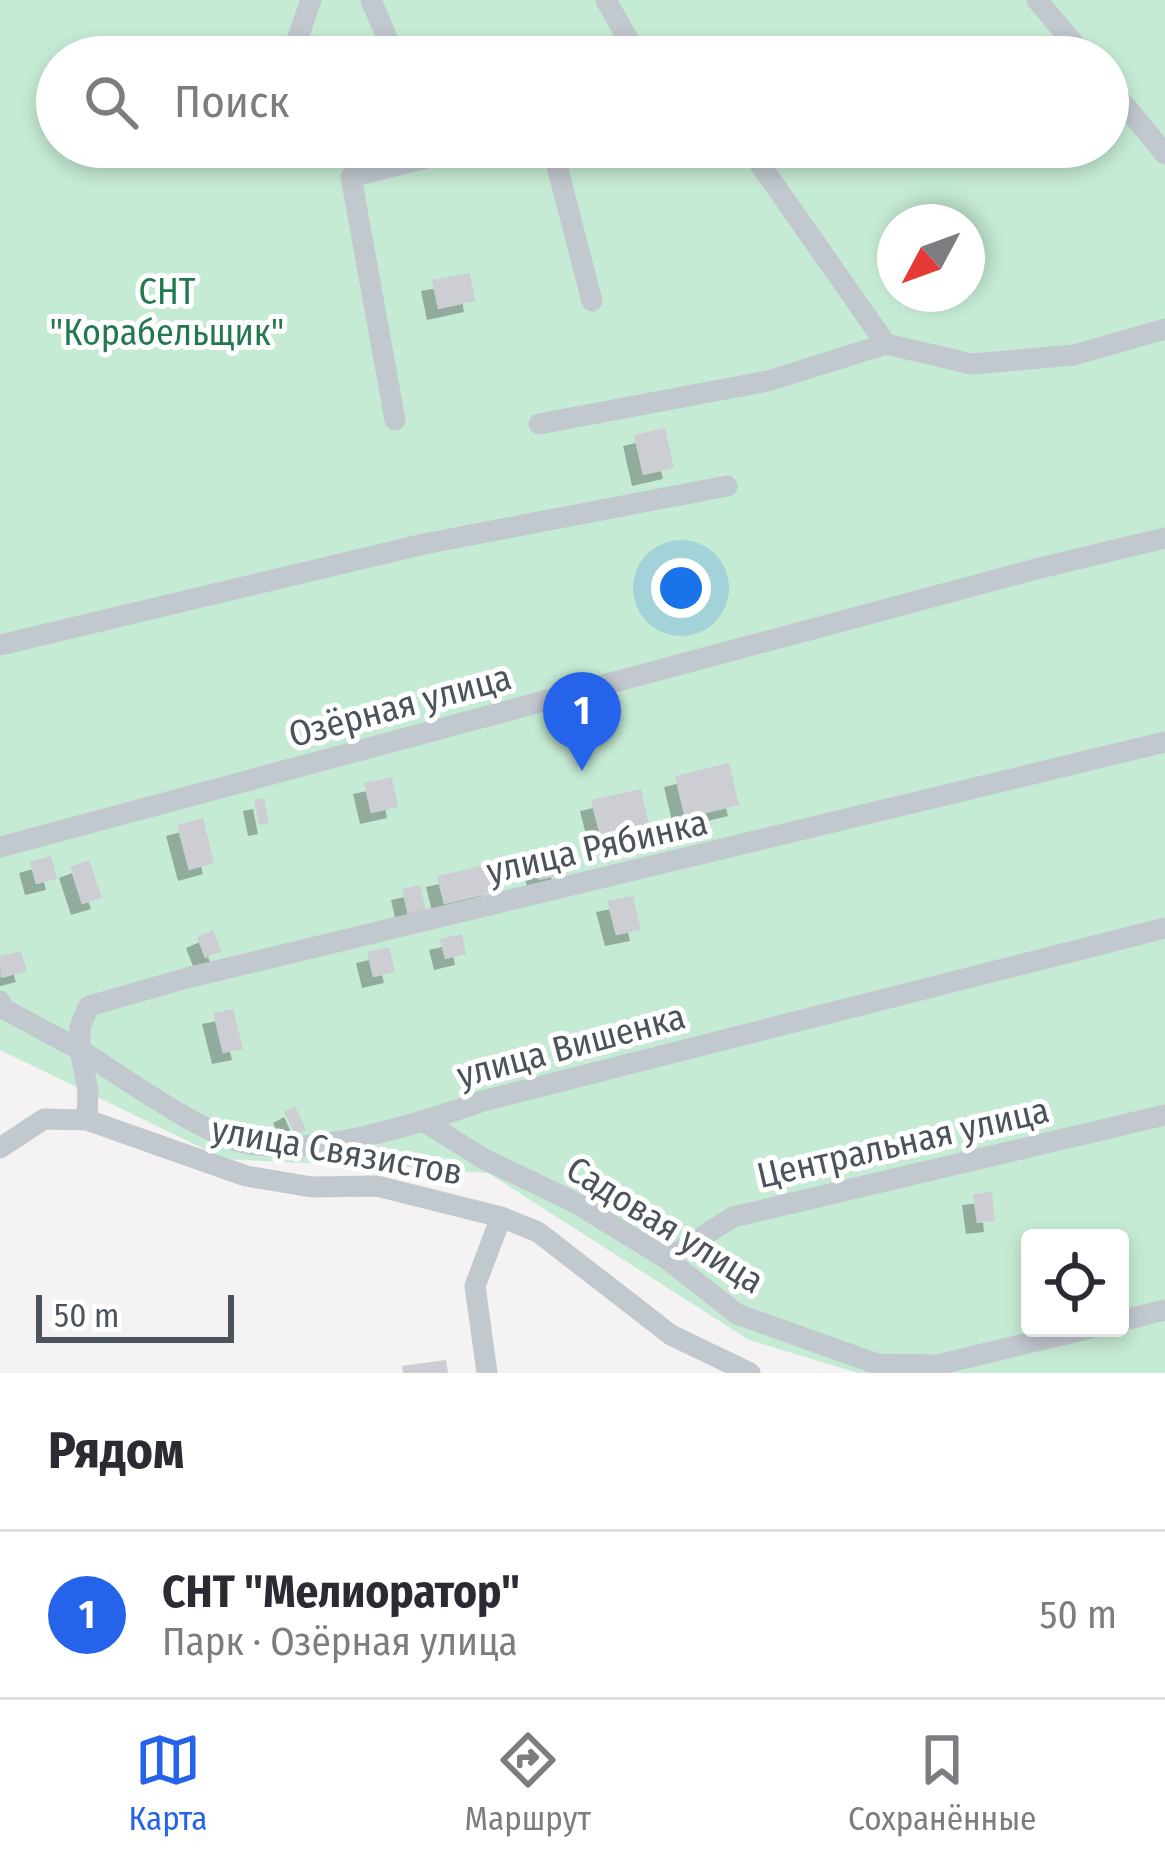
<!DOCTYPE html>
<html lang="ru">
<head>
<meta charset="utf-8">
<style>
  :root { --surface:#fff; --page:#f2f2f3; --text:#2b2b33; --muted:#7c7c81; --line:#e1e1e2; --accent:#2563eb }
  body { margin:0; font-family:"Fira Sans Condensed",sans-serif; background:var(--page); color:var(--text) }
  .controls { position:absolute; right:36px; bottom:36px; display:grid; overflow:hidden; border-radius:12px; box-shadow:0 6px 18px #0003 }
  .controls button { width:108px; height:108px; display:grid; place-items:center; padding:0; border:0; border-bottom:3px solid var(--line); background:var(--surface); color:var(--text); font:60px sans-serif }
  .compass { position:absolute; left:877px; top:204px; width:108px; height:108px; border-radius:50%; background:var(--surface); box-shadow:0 6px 18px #0003; rotate:229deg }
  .scale { position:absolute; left:36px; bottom:30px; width:198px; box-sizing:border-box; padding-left:12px; border:6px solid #4b545d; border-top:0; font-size:33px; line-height:42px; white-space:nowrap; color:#4b545d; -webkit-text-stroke:9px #fff; paint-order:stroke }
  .you { position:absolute; left:681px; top:588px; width:42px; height:42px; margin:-30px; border:9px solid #fff; border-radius:50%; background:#1a73e8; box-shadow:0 0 0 18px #1a73e833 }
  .badge { display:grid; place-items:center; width:78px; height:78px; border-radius:50%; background:var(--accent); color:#fff; font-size:39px; font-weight:700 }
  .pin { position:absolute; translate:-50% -99px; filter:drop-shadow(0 3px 6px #0008) }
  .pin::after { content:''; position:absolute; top:63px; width:42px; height:36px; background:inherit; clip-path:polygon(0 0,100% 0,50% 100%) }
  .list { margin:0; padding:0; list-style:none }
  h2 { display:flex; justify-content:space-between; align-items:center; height:156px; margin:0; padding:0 48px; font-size:51px }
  h2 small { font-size:39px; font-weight:400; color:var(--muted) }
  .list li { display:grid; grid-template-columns:78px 1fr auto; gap:36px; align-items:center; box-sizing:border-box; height:168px; padding:0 48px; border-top:3px solid var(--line) }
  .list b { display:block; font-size:45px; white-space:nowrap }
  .list p { margin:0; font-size:39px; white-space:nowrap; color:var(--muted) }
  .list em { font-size:39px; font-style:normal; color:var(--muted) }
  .icon { flex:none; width:66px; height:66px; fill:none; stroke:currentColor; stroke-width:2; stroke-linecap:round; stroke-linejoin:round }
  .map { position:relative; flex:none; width:1165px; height:1373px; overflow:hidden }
  .search { position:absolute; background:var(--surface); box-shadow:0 6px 18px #0003; left:36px; right:36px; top:36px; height:132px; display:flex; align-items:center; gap:30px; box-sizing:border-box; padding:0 42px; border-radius:66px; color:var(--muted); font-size:45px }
  .sheet { height:324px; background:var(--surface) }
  nav { display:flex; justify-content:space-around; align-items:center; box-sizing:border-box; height:168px; border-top:3px solid var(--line); background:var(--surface); font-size:33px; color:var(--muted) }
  nav a { display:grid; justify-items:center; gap:6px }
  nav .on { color:var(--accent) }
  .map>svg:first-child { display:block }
  .green { fill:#c6ebd5; fill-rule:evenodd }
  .building { fill:#ccced3; filter:url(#shadow) }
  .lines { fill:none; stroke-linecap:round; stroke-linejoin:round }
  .minor { stroke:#c1c8ce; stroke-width:21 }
  .labels { text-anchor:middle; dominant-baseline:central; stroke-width:10; stroke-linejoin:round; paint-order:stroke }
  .park-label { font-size:36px; fill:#22784f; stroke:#fff }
  .street-label { font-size:36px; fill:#4b545d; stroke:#fff }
</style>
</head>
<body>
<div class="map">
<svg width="1165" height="1373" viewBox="0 0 1165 1373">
  <defs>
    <filter id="shadow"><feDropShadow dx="-11" dy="11" stdDeviation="0" flood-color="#0004"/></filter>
  </defs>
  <rect width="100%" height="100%" fill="#f4f2f2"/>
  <path class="green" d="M0,0H1165V1373H858L749,1340L488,1173L225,1159L0,1050ZM57,57H1108V147H57ZM895,222H967V294H895ZM1030,1238H1120V1328H1030Z"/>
  <path class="building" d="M470,273L475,301L438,309L432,280Z
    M665,428L674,468L643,475L634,435Z
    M729,763L739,805L685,818L675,776Z
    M392,777L398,807L371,813L364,783Z
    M641,789L650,829L601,840L591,800Z
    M264,798L269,823L259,825L254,800Z
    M203,818L214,863L189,870L177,825Z
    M557,844L564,874L539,880L532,850Z
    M51,856L57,879L36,884L30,862Z
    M89,860L102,898L82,904L70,867Z
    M490,864L496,892L444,904L437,876Z
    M420,885L426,911L408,915L402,889Z
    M633,896L641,930L616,935L607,901Z
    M213,930L221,951L205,958L197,937Z
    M462,934L466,954L445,959L440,939Z
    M389,947L395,972L373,977L367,952Z
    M21,951L27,971L1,978L0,956Z
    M233,1009L243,1049L223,1053L213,1013Z
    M295,1106L306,1130L295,1135L284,1112Z
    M992,1192L995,1221L977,1223L973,1194Z
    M446,1360L448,1373H403L402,1366Z"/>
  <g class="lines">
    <path class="minor" d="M371,0L395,57
      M606,0L638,57
      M1037,0L1085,57
      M291,57L311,0
      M1108,85L1165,154
      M552,147L592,301
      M748,147L886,344
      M395,420L351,177L470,147
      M539,424L768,381L886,344L972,364L1074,355L1165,329
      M0,645L424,544L727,486
      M0,847L1036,569L1165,538
      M0,1001L2,1008L80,1050V1027L89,1006L187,978L1165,742
      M87,1120L88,1091L80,1050C120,1075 205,1137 249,1144C317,1156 418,1124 483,1101L1165,928
      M425,1122L484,1159L576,1203L667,1259L737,1314L877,1364L937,1365L1091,1328
      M0,1148L44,1119L87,1120L246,1176L312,1187L377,1186L501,1217L538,1232L671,1335L750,1373
      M667,1259L733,1217L1165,1115
      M1120,1321L1165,1310
      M487,1373L475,1286L501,1217"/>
  </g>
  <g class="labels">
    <g class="park-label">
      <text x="167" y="292">СНТ<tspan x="167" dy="41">"Корабельщик"</tspan></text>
    </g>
    <g class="street-label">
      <text transform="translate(400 706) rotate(-15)">Озёрная улица</text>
      <text transform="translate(597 847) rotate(-13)">улица Рябинка</text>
      <text transform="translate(571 1046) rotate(-15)">улица Вишенка</text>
      <text transform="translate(903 1143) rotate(-13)">Центральная улица</text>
      <text transform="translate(337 1151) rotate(10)">улица Связистов</text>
      <text transform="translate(665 1225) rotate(32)">Садовая улица</text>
    </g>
  </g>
</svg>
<div class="controls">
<button><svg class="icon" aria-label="locate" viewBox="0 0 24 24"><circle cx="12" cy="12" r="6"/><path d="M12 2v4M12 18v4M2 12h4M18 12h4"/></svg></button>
</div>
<svg class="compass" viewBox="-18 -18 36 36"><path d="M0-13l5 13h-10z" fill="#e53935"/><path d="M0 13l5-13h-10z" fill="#7c7c81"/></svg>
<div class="scale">50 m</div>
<div class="you"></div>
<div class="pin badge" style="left:582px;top:771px">1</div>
<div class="search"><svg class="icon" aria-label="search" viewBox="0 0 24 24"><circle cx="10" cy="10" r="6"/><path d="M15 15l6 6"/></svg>Поиск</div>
</div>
<section class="sheet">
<h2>Рядом<small></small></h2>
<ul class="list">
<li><span class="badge">1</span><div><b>СНТ &quot;Мелиоратор&quot;</b><p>Парк · Озёрная улица</p></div><em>50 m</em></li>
</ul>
</section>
<nav>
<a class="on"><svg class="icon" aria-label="map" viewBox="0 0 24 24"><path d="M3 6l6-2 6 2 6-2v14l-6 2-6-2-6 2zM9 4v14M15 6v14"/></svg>Карта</a>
<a><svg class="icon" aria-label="directions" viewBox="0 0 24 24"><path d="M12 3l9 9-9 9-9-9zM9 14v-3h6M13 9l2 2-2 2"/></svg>Маршрут</a>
<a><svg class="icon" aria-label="saved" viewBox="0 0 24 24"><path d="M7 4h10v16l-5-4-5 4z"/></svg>Сохранённые</a>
</nav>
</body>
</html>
